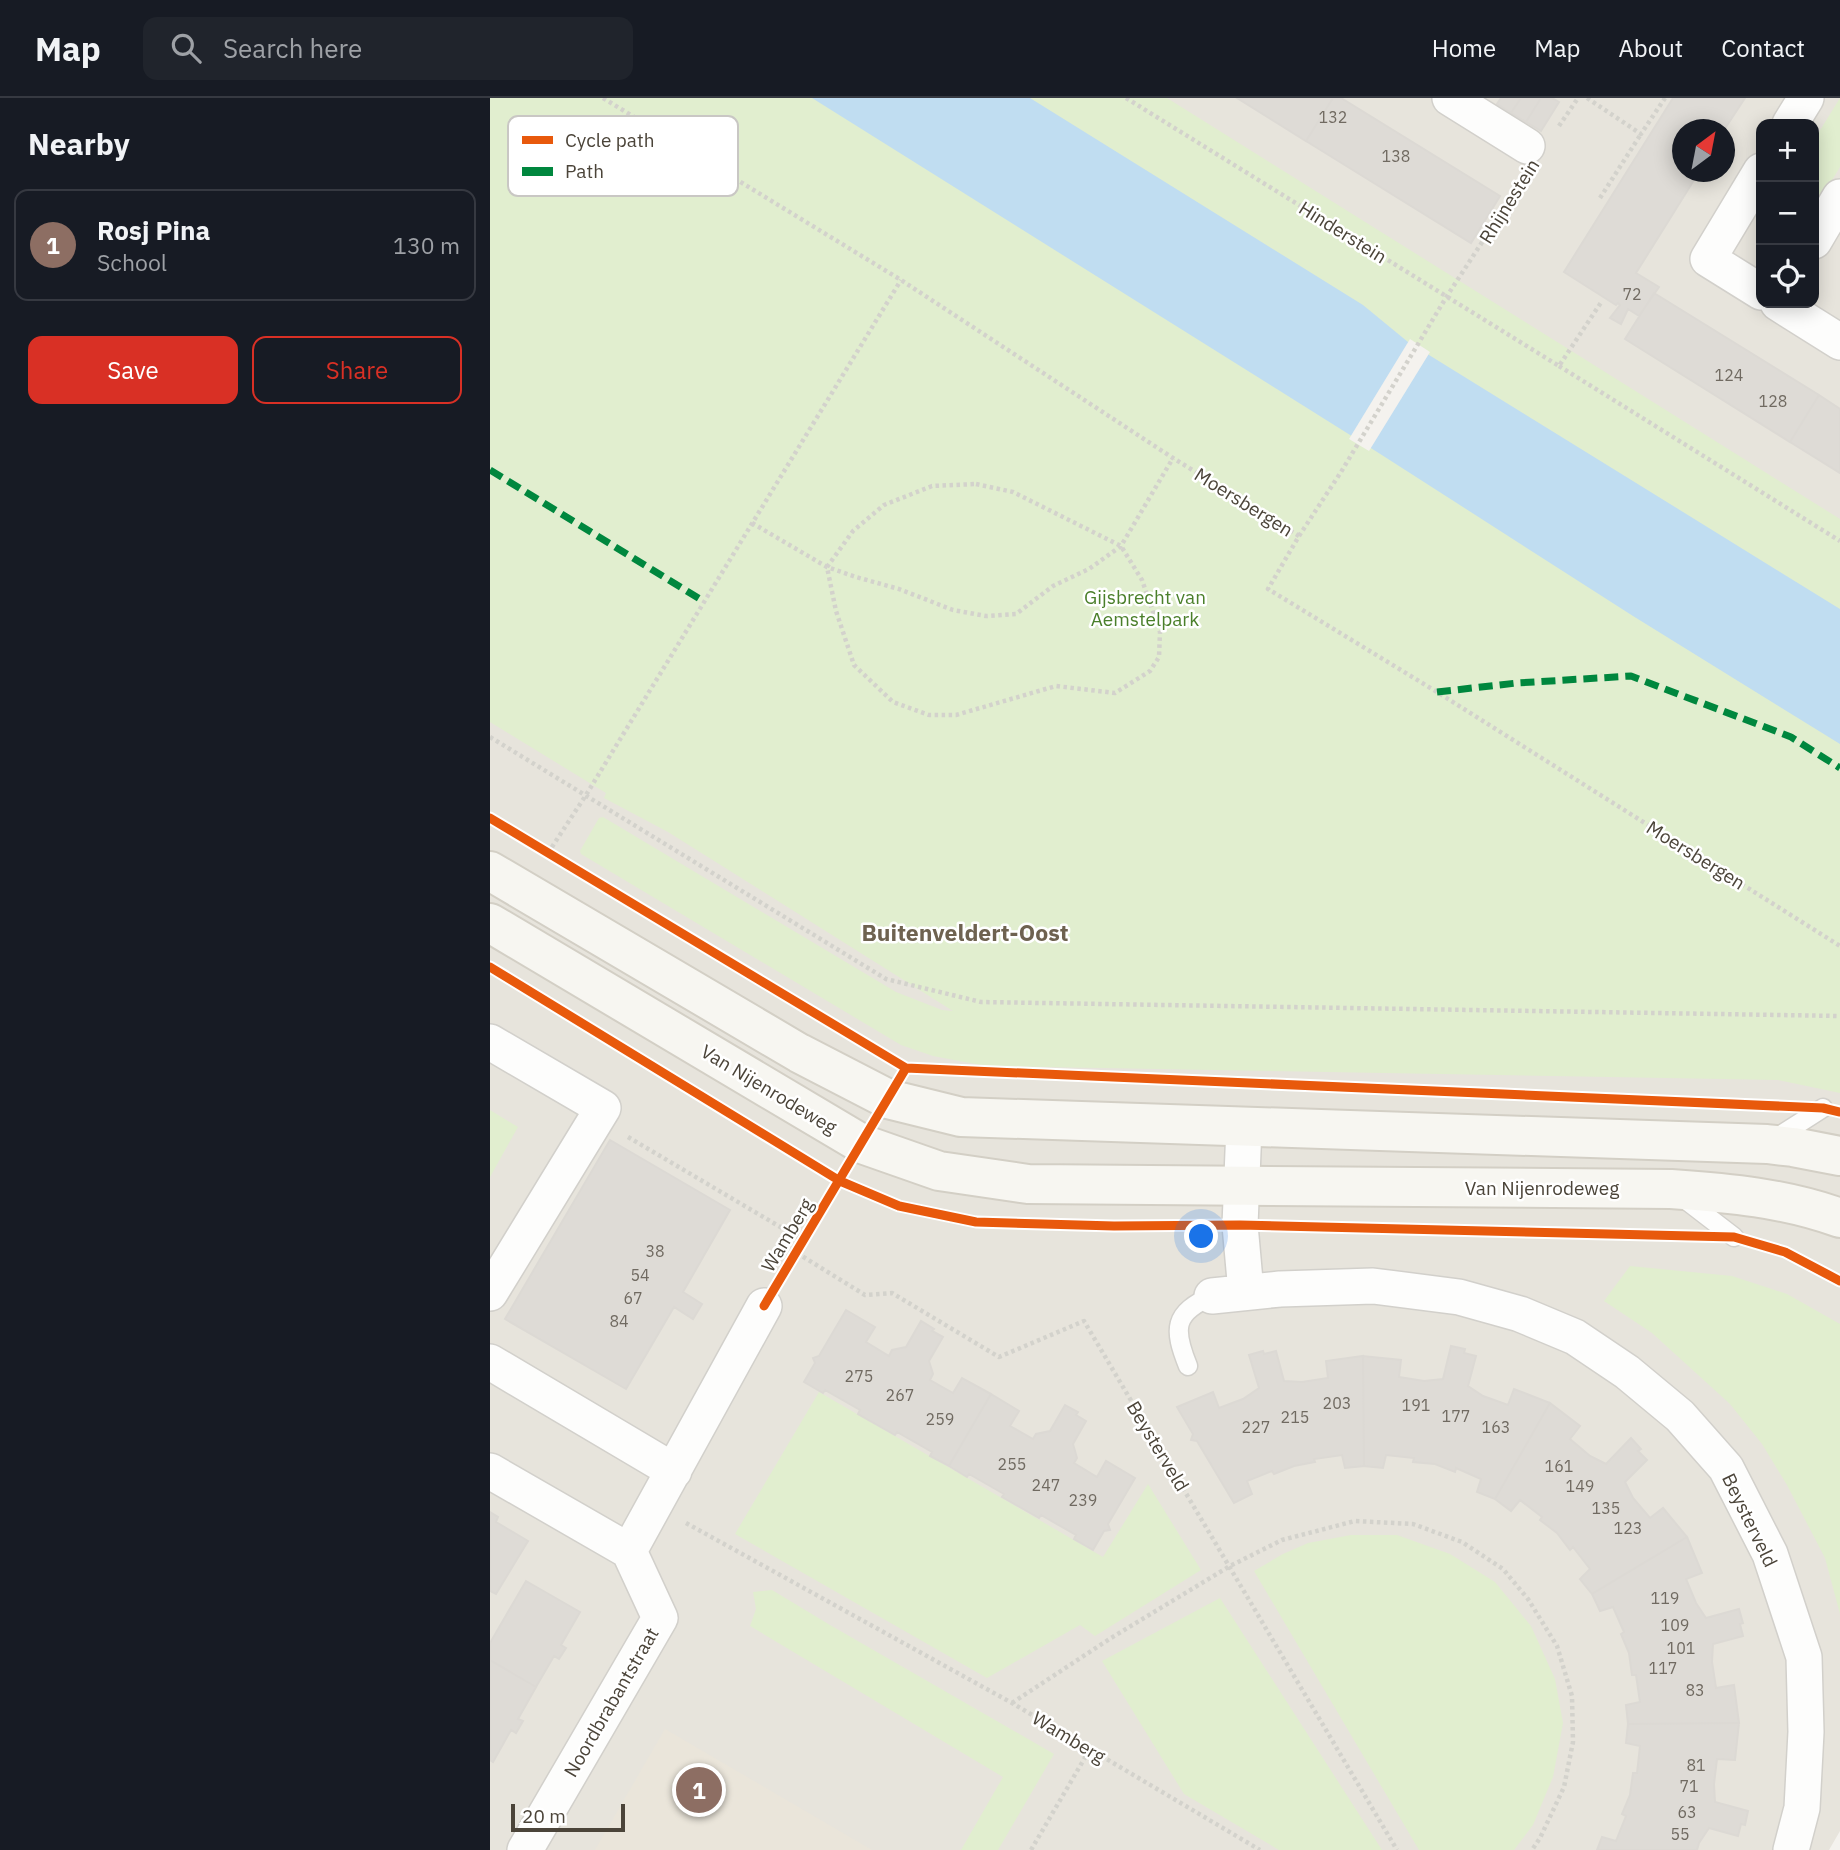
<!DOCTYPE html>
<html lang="en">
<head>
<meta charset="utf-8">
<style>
  :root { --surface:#171b24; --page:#20242c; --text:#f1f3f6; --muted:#9ea1a6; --line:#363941; --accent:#d93025 }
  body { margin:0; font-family:"IBM Plex Sans",sans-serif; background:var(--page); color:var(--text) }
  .controls { position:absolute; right:21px; top:21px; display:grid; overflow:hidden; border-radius:14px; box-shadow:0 4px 18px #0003 }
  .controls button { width:63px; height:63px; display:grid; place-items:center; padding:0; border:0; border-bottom:2px solid var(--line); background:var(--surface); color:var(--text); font:35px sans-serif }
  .compass { position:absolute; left:1182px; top:21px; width:63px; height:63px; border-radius:50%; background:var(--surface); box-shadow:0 4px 18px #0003; rotate:32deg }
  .scale { position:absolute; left:21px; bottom:18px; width:114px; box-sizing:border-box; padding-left:7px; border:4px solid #4b4439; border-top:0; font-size:19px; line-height:24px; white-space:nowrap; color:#4b4439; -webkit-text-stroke:5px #fff; paint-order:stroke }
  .you { position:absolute; left:712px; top:1139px; width:24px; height:24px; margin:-18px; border:5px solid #fff; border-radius:50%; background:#1a73e8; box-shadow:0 0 0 10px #1a73e833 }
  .badge { display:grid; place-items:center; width:46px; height:46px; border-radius:50%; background:var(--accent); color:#fff; font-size:23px; font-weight:700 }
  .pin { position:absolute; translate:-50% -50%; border:4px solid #fff; box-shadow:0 2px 7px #0006 }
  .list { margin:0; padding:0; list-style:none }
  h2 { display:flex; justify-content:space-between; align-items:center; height:91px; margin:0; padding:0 28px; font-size:30px }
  h2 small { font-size:23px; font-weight:400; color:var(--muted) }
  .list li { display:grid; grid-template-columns:46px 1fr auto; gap:21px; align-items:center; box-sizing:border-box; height:112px; margin:0 14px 14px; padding:0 14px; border:2px solid var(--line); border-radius:14px }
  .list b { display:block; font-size:26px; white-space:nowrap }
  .list p { margin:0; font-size:23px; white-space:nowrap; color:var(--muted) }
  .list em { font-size:23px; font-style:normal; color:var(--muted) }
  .actions { display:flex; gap:14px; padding:21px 28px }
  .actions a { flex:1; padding:16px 0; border:2px solid var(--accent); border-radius:14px; text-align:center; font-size:24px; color:var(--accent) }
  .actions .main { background:var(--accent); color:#fff }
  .icon { flex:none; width:38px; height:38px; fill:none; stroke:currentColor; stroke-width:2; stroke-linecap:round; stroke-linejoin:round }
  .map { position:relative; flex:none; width:1350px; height:1752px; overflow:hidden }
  header { display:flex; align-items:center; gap:42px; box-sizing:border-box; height:98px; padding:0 35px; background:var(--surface); border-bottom:2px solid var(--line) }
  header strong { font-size:33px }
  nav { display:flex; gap:38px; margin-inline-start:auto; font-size:24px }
  .search { width:490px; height:63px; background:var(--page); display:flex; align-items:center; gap:18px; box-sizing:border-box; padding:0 24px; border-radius:14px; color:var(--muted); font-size:26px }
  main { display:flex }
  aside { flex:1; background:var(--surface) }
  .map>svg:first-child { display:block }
  .residential { fill:#e7e4dc; fill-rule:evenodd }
  .education { fill:#eae5da }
  .green { fill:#e1eecf }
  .water { fill:#c0ddf1 }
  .pier { fill:#f4f2ee }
  .building { fill:#dedbd6; stroke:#dcd9d4; stroke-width:2 }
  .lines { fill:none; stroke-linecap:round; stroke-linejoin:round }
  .service-casing { stroke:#d2d0cb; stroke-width:21 }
  .minor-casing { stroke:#d2d0cb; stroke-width:38 }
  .secondary-casing { stroke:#d3cfc5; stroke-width:42 }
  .path { stroke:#d3d2cc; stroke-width:4.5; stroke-dasharray:3.5 3.5; stroke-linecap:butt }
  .service { stroke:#fdfdfc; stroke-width:18 }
  .minor { stroke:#fdfdfc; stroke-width:35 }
  .secondary { stroke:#f7f6f1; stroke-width:38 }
  .quiet { stroke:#00873e; stroke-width:7; stroke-dasharray:14 7; stroke-linecap:butt }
  .cycleway-casing { stroke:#fff; stroke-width:13 }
  .cycleway { stroke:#e8590c; stroke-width:9 }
  .labels { text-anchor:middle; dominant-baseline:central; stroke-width:5; stroke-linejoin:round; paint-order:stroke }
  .number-label { font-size:16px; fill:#706a61 }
  .street-label { font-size:19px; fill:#4b4439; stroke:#fff }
  .park-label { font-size:19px; fill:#4a7f2a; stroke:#fff }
  .quarter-label { font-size:23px; font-weight:bold; fill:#6e6250; stroke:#fff }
  .key { fill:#fff; stroke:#c9c7c4; stroke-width:2 }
  .key-label { font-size:19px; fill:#4b4439 }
</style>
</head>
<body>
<header>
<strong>Map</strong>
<div class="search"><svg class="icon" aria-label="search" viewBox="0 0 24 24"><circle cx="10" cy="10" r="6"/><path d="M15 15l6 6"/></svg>Search here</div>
<nav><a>Home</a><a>Map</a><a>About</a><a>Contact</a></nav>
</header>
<main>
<aside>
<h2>Nearby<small></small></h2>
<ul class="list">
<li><span class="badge" style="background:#8d6e63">1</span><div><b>Rosj Pina</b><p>School</p></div><em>130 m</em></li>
</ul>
<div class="actions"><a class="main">Save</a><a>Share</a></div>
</aside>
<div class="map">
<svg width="1350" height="1752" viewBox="0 0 1350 1752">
  <rect width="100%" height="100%" fill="#f4f2ee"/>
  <path class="residential" d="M0,0H1350V1733L1339,1752H0ZM1271,26H1324V205H1271ZM1192,32H1234V74H1192Z"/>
  <path class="education" d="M175,1631L382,1752H105Z"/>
  <path class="green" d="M0,0H677L1350,421V995L1288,982L496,968L443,958L411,947L91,756L90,753L109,720L113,719L406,894L452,912L463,913L178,734L114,700L116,695L0,624Z
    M1350,0V69L1324,112V42Z
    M0,1012L28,1029L0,1079Z
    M1140,1168L1242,1178L1297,1196L1350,1226V1516L1335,1460L1297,1387L1272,1346L1240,1306L1162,1235L1114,1203Z
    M329,1294L613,1459L658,1386L711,1472L605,1538L590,1527L497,1580L245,1436Z
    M861,1437H907L960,1456L1005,1484L1041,1528L1065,1581L1073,1625L1063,1679L1043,1727L1024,1752H929L764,1473L793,1456L818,1445Z
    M282,1492L340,1527L564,1656L508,1752H471L513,1679L260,1528L266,1511L263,1494Z
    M730,1500L892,1752H789L694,1696L612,1563Z"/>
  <path class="water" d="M322,0H540L873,207L918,244L1350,511V646L1143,518L884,352Z"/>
  <path class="pier" d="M920,241L940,254L879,353L859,341Z"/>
  <path class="building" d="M747,0H843L816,43Z
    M843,0H851L1010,98L981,145L816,43Z
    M1011,0H1031L1021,15L1007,6Z
    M1031,0H1051L1036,24L1021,15Z
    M1051,0H1062L1069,4L1051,33L1036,24Z
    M1183,0H1255L1234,32H1192V74H1209L1146,175L1169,189L1149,218L1138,211L1131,226L1120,220L1130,207L1128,205L1126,207L1074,174Z
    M1164,195L1329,297L1300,344L1135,241Z
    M1329,297L1350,311V375L1300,344Z
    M120,1042L240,1112L193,1194L212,1206L203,1221L184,1209L136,1291L15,1221Z
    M356,1212L385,1229L376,1244L399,1258L402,1252L416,1249L431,1223L444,1231L442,1233L453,1239L439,1263L443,1276L440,1282L463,1295L472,1280L501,1296L459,1368L440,1358L442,1354L407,1334L405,1337L368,1316L370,1312L335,1292L333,1295L314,1284L325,1265L323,1260L329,1258Z
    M961,1248L975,1251L974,1255L986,1258L978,1288L993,1298L1018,1307L1024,1291L1060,1305L1005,1401L987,1394L991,1381L966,1370L965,1374L945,1366L923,1364L924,1360L896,1357L893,1370L874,1368L873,1258L911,1262L909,1279L934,1283L953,1281Z
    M773,1253L774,1256L786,1253L794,1283L812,1284L838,1280L836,1263L873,1258L874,1368L855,1370L852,1357L824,1361L825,1364L804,1368L784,1376L782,1373L757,1383L762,1396L744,1405L707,1343L701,1342L703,1336L687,1309L723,1294L729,1310L753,1301L769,1290L759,1257Z
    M501,1296L529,1313L520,1328L543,1341L546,1336L560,1333L575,1307L588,1314L586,1317L596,1323L583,1346L587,1360L584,1365L607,1379L616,1363L645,1380L618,1426L620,1432L614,1433L603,1452L584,1441L586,1437L551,1417L549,1420L512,1399L514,1396L479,1376L477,1379L459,1368Z
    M1060,1305L1090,1328L1080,1341L1100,1358L1116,1366L1141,1340L1151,1351L1148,1353L1157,1362L1135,1384L1143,1400L1160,1420L1173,1410L1197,1439L1102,1496L1090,1481L1100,1471L1083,1449L1080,1452L1067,1435L1050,1422L1052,1419L1030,1402L1021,1413L1005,1401Z
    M0,1414L8,1419L6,1424L38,1443L6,1496L0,1493Z
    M1197,1439L1212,1475L1196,1481L1206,1505L1216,1520L1249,1511L1253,1525L1250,1526L1253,1538L1223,1546L1222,1564L1226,1590L1244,1587L1249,1625L1138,1626L1136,1607L1150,1604L1146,1577H1142L1139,1555L1131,1536L1134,1534L1123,1509L1110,1513L1102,1496Z
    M36,1483L90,1514L71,1547L76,1550L69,1561L64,1558L46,1589L0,1562V1545Z
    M0,1562L46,1589L28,1621L33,1623L26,1635L21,1632L3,1664L0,1662Z
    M1249,1625L1245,1662L1227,1661L1224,1686L1225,1704L1258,1713L1255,1727L1251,1726L1248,1738L1219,1730L1209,1745L1207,1752H1107L1112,1739L1126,1743L1136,1718L1132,1716L1140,1697L1143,1675H1147L1150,1648L1136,1645L1138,1626Z"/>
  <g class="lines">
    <defs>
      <path id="service" d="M1283,1042L1333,1010
        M1192,1099L1244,1139
        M698,1268C683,1231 683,1215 722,1198"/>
      <path id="minor" d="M960,0L1037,48
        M1300,26L1316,0
        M1271,73L1218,161L1271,194
        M1324,143L1350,99
        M1288,205L1350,244
        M0,944L113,1010L0,1195
        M754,1029L750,1127L756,1194
        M722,1198L790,1191L883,1188L969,1199L1030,1216L1085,1239L1137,1274L1190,1318L1236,1370L1280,1456L1314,1559L1316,1634L1312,1710L1301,1752
        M0,1264L184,1373
        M0,1373L139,1453
        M139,1453L274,1208
        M35,1752L170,1520L139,1453"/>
      <path id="secondary" d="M0,773L309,955L398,1001L471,1019L1277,1046L1303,1049L1350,1058
        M0,825L372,1046L449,1073L538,1086L1181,1091C1239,1095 1295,1100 1350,1120"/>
    </defs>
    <use href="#service" class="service-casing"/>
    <use href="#minor" class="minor-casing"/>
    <use href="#secondary" class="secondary-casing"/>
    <path class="path" d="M113,0L411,182L683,360L809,438L778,491L947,594L1350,848
      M636,0L1069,268L1112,203
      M1097,0L1151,36L1175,0
      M1069,28L1088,0
      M1110,100L1151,36
      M1069,268L1350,443
      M486,386L523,394L631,448L652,482L670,534L669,559L660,573L625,595L566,588L466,617H439L403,604L364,567L346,513L337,469L363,433L394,407L442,388Z
      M262,425L337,469L366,479L409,491L463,512L496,518L526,516L563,488L599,471L631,448L683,360
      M809,438L851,374L957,198L1032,83
      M0,639L396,881L491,904L1350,918
      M58,755L96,697L411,182
      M138,1039L314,1143
      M307,1155L375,1197L402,1195L509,1259L594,1223L907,1752
      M196,1425L522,1605L770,1752
      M522,1605L621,1540L740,1468L792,1442L865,1423L923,1426L972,1444L1013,1471L1038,1501L1067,1548L1082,1598L1083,1644L1074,1689L1050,1740L1042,1752
      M541,1752L600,1651"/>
    <use href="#service" class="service"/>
    <use href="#minor" class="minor"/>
    <use href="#secondary" class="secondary"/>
    <path class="quiet" d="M0,372L213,503
      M947,594L1027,585L1141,578L1301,639L1350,670"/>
    <defs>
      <path id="cycleway" d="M0,720L416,970L1333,1010L1350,1014
        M0,869L350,1083L409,1108L486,1124L624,1128L750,1127L1244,1139L1295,1154L1350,1183
        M274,1208L416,970"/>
    </defs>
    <use href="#cycleway" class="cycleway-casing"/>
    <use href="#cycleway" class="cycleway"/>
  </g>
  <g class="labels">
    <g class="number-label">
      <text x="843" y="19">132</text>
      <text x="906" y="58">138</text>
      <text x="1142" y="196">72</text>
      <text x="1239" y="277">124</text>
      <text x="1283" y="303">128</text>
      <text x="165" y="1153">38</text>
      <text x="150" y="1177">54</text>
      <text x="143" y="1200">67</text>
      <text x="129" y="1223">84</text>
      <text x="369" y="1278">275</text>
      <text x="410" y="1297">267</text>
      <text x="847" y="1305">203</text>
      <text x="926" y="1307">191</text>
      <text x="966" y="1318">177</text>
      <text x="805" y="1319">215</text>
      <text x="450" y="1321">259</text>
      <text x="766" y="1329">227</text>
      <text x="1006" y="1329">163</text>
      <text x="522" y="1366">255</text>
      <text x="1069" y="1368">161</text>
      <text x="556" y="1387">247</text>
      <text x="1090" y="1388">149</text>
      <text x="593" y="1402">239</text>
      <text x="1116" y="1410">135</text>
      <text x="1138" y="1430">123</text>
      <text x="1175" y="1500">119</text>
      <text x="1185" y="1527">109</text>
      <text x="1191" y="1550">101</text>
      <text x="1173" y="1570">117</text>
      <text x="1205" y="1592">83</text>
      <text x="1206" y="1667">81</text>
      <text x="1199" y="1688">71</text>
      <text x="1197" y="1714">63</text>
      <text x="1190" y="1736">55</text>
    </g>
    <g class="street-label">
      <text transform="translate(1019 103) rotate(-58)">Rhijnestein</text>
      <text transform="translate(853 134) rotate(32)">Hinderstein</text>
      <text transform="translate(754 404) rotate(32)">Moersbergen</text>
      <text transform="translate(1206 757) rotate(32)">Moersbergen</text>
      <text transform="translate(279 991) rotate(31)">Van Nijenrodeweg</text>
      <text x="1052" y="1090">Van Nijenrodeweg</text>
      <text transform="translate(297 1137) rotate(-59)">Wamberg</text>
      <text transform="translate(668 1348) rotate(59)">Beysterveld</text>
      <text transform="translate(1260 1422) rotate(64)">Beysterveld</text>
      <text transform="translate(121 1604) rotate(-60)">Noordbrabantstraat</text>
      <text transform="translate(579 1639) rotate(31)">Wamberg</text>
    </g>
    <g class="park-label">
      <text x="655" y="499">Gijsbrecht van<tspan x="655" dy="22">Aemstelpark</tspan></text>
    </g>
    <g class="quarter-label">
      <text x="475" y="834">Buitenveldert-Oost</text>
    </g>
  </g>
  <rect x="18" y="18" width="230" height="80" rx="10" class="key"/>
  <rect x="32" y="38" width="31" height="8" fill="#e8590c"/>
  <rect x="32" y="69" width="31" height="9" fill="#00873e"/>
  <g class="key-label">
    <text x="75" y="49">Cycle path</text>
    <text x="75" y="80">Path</text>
  </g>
</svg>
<div class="controls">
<button>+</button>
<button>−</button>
<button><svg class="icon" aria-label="locate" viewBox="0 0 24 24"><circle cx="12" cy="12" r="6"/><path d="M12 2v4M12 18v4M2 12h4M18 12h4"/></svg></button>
</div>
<svg class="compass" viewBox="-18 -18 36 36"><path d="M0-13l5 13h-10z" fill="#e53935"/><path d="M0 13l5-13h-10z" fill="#9ea1a6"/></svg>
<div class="scale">20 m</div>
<div class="you"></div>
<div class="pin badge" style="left:209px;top:1692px;background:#8d6e63">1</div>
</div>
</main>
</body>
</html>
